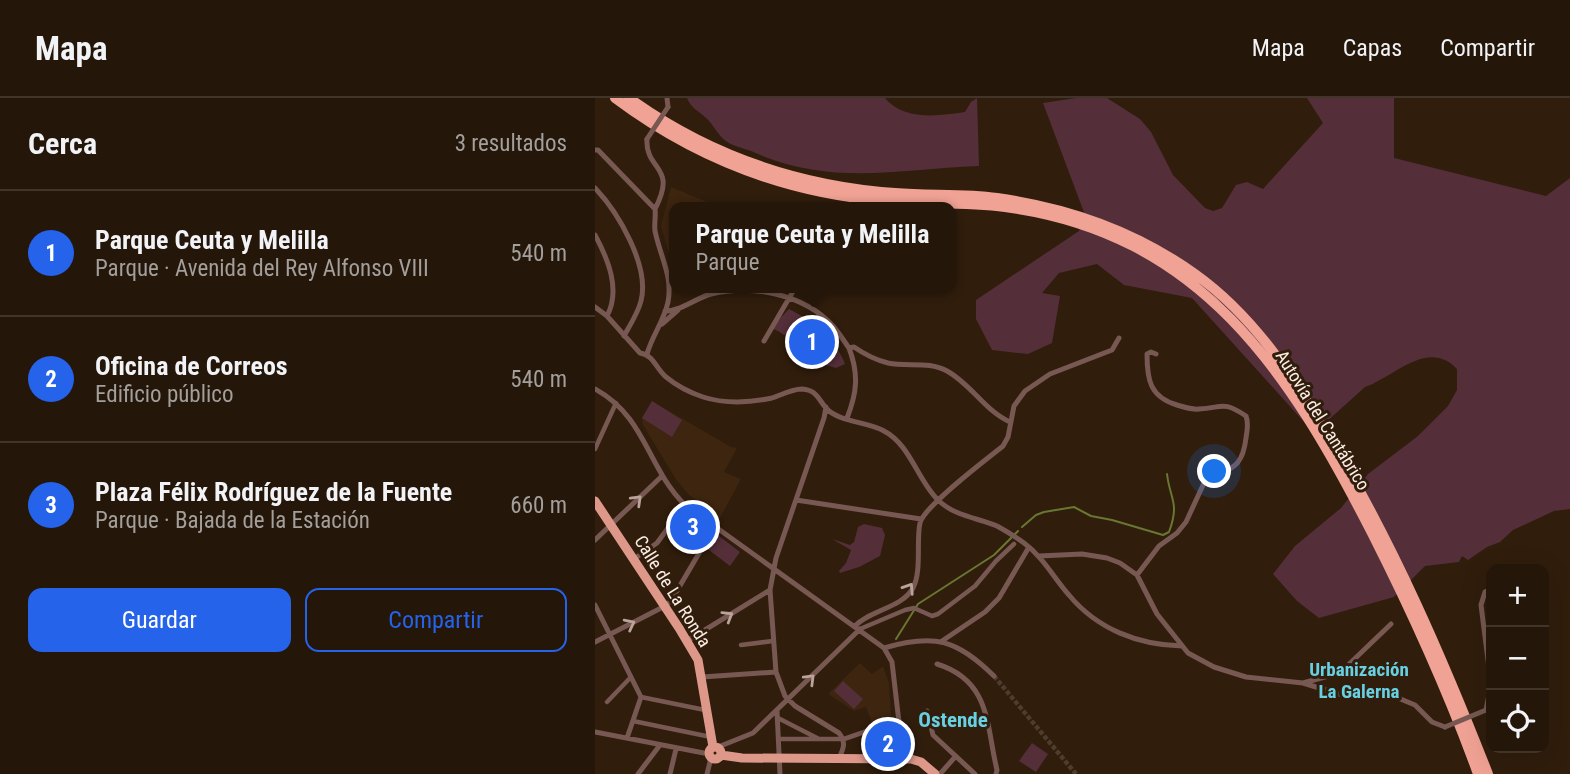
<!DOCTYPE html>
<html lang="es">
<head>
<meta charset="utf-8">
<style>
  :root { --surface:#241609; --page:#302317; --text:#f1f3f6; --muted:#a39f9c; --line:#41352a; --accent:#2563eb }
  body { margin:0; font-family:"Roboto Condensed",sans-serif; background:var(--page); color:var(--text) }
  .controls { position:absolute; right:21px; bottom:21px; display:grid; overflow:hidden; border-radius:14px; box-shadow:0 7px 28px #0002 }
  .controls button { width:63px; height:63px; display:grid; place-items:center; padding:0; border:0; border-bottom:2px solid var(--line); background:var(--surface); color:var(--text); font:35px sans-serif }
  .you { position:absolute; left:620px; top:374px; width:24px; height:24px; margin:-18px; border:5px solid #fff; border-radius:50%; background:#1a73e8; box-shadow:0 0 0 10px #1a73e833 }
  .badge { display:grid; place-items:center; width:46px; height:46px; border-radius:50%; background:var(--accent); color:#fff; font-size:23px; font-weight:700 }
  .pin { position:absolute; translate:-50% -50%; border:4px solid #fff; box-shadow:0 2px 7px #0006 }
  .popup { position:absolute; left:74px; top:104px; width:287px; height:91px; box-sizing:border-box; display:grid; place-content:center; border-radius:14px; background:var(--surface); filter:drop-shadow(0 2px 5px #0005); font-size:23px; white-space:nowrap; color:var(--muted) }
  .popup b { font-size:26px; color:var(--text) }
  .popup::after { content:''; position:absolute; left:50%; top:100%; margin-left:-14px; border:14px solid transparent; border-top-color:var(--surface) }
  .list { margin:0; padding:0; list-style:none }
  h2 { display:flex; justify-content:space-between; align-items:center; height:91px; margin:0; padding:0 28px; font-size:30px }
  h2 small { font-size:23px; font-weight:400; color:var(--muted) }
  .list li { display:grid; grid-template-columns:46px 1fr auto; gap:21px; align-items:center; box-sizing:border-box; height:126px; padding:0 28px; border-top:2px solid var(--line) }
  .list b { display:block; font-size:26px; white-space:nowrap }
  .list p { margin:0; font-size:23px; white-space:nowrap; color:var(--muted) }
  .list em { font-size:23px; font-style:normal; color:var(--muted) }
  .actions { display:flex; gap:14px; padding:21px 28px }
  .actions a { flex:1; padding:16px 0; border:2px solid var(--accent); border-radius:14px; text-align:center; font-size:24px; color:var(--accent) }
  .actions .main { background:var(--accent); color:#fff }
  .icon { flex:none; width:38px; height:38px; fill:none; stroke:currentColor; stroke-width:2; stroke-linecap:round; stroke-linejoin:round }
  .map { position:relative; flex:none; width:975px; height:676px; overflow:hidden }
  header { display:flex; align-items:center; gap:42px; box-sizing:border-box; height:98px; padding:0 35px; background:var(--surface); border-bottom:2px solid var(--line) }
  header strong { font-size:33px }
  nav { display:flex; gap:38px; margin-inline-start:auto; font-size:24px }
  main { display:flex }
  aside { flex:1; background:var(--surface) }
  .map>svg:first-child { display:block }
  .built { fill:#3d250f }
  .green { fill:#542f3a }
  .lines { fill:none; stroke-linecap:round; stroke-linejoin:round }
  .stream { stroke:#687732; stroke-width:2 }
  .pedestrian-tunnel { stroke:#4f3c2c; stroke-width:4.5; stroke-dasharray:4.5 2; stroke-linecap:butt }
  .pedestrian { stroke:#775852; stroke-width:4.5 }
  .minor { stroke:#775852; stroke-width:5 }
  .trunk { stroke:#de988a; stroke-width:9 }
  .motorway { stroke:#f0a294; stroke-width:10 }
  .minor-bridge { stroke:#775852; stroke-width:5 }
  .oneway { stroke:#baa39b }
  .labels { text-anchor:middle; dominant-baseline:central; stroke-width:6; stroke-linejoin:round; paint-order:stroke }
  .street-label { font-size:18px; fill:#fceee4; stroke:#301d0c }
  .neighbourhood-label { font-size:19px; font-weight:bold; fill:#67d0e2; stroke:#301d0c }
  .quarter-label { font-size:21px; font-weight:bold; fill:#67d0e2; stroke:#301d0c }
</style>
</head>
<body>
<header>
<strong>Mapa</strong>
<nav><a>Mapa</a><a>Capas</a><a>Compartir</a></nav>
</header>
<main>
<aside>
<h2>Cerca<small>3 resultados</small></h2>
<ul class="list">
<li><span class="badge">1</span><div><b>Parque Ceuta y Melilla</b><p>Parque · Avenida del Rey Alfonso VIII</p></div><em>540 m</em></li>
<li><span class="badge">2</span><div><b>Oficina de Correos</b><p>Edificio público</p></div><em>540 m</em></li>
<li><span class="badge">3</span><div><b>Plaza Félix Rodríguez de la Fuente</b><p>Parque · Bajada de la Estación</p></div><em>660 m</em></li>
</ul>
<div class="actions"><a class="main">Guardar</a><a>Compartir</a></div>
</aside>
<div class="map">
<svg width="975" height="676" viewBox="0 0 975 676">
  <rect width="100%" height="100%" fill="#301d0c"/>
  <path class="built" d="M76,89L124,109H79V174L66,128Z
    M57,303L136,349L142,350L129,374L146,381L125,420L94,397L82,383L48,327L47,320Z
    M265,565L277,576L288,568L294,585L296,619L277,625L271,609L259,613L233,596Z"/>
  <path class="green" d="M92,0H290C309,23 343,18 370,14L376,4L382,0L384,68C301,71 236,89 156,53C148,50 137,48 131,43C122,37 118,25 110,19C101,11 97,11 92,0Z
    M481,0H512L545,21L556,34L578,77L610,110L618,113L627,110L641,87L652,84L668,91L728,25L712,0H799V60L951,98L975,80V411L959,413L918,432L905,444L892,449L873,462L867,458L864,464L830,468L799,499L724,520L702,503L678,476L700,448L746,410L773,376L823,338L853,308L862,292V271C833,240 799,279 770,289L719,335L597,200L529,187L502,166L464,175L447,195L465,198L457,245L433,256L397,252L381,221V202L484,133L490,117L448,5Z
    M194,211C219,224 240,239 250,266L241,270L210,261C205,248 190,235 176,230Z
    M57,303L87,322L77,339L47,320Z
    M91,416L112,431L105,443L84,427Z
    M269,426L287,430L290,437L285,458L264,469L245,475L244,473L251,465L256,452L237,441L255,447L259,444L263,429Z
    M120,435L145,454L135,468L110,449Z
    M248,583L268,601L259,611L239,593Z
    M437,645L453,656L441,674L424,663Z"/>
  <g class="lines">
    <path class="stream" d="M427,429L441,417L449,414L479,409L496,418L517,422L568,437L574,434C585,404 575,402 572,376
      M301,541L323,506L399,457L423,433"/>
    <path class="pedestrian-tunnel" d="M399,578L481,676"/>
    <path class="pedestrian" d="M0,351L21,305
      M265,531L310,512L319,510L337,518L343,516L380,488L401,463L419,446
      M146,547L178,543
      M46,599L110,612
      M12,604L36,579
      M183,620L224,641
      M38,623L116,639
      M184,641H248"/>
    <path class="minor" d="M72,0L73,9
      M52,41C50,73 83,67 60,111
      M0,52H3L60,111C61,118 59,126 60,133C65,158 78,178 73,204C69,223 57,238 52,256
      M0,90C23,114 55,168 46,203C43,215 35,227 29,238
      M0,137C13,161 26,192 12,218
      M0,209L12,218L45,255C59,257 61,271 71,279C82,288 96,295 108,299C130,306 154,305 177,300C186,297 197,291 207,291C222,292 223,301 231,310C243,324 274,324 289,333C316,347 323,384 344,403C360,418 383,420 402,428C411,433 421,439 429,445C448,459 459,480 474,497C502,531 543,547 587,548
      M70,213C86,213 101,200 116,196C157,186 209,196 238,228C244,235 249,243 254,250L259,249C269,256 281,262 293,265C313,269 334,263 352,273C376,286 390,313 415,324
      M67,226L83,212
      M169,243L200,190
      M0,291C52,320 51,368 90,407L289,550L297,564L305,633L316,661
      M231,309L229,320L181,460L175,492L181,574L190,598L200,608L244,635C251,644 249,650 244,660
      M252,320C262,295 264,276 254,250
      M201,402L326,421
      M76,426L107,449
      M0,442L67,378
      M444,458L487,456L512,460L525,465L542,477L562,516L593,555L619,569L651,579L708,585L747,597L791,595L820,607L837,624L850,629
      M39,461L62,445L90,407
      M542,477L564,448L582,435L591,424L609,385C633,369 647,374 651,340C652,332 654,326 651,318C627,302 628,310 604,311C597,312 589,309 582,307C555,299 552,282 552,256L556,254L561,256
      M0,507L46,599L32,640
      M260,528C275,512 307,510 318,490C327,473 321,443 325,425C329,408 392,361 408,348L413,339L419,308L430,293L455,276L517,252L524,240
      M92,543L175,492
      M347,543L390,514L404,500L434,449
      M0,544L70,508L76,503L120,428
      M289,550C340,535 362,542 399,578
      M342,566C396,583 391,627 402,672L401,676
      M107,579L181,574
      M708,585L737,577L749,571L796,526
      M891,612L896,586L886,507L890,494L896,491
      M182,613L185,676
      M332,613L338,637L380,676
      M0,634L114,656
      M249,641L304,622
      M123,649L158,635L265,531
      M43,676L65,647
      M75,676L81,651
      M112,676L116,660
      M345,676L360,659"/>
    <path class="trunk" d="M0,403L84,530L103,562L118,649
      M114 655a6 6 0 1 1 12 0a6 6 0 1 1-12 0Z
      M126,657L147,660L316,661L326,664L340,676"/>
    <path class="motorway" d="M20,0C99,59 190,95 290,103C330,106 370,104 410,109C606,135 694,273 777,435C817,514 853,593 883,676
      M34,0C113,57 203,88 300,95C334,98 368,95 402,100C474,110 540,133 600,176C659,218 699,280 735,341C799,448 848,561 893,676"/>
    <path class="minor-bridge" d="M52,41L73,9
      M850,629L891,612"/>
  </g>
  <defs><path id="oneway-chevron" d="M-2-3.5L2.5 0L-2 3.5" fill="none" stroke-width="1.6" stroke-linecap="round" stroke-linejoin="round" transform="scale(1.75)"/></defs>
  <g class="oneway">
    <use href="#oneway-chevron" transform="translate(42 402) rotate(-44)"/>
    <use href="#oneway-chevron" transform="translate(314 490) rotate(-57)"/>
    <use href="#oneway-chevron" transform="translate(133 518) rotate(-31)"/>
    <use href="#oneway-chevron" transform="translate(35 526) rotate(-27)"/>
    <use href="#oneway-chevron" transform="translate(215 581) rotate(-45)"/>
  </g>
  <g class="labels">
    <g class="street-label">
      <text transform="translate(728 322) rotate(58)">Autovía del Cantábrico</text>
      <text transform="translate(78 493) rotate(58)">Calle de La Ronda</text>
    </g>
    <g class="neighbourhood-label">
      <text x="764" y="571">Urbanización<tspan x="764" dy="22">La Galerna</tspan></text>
    </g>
    <g class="quarter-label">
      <text x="358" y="622">Ostende</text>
    </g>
  </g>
</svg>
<div class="controls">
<button>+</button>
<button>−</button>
<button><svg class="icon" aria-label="locate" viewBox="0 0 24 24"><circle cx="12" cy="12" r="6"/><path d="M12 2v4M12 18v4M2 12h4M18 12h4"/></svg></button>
</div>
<div class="you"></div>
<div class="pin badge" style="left:217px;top:244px">1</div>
<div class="popup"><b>Parque Ceuta y Melilla</b>Parque</div>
<div class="pin badge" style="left:293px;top:646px">2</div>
<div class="pin badge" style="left:98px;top:429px">3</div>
</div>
</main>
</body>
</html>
